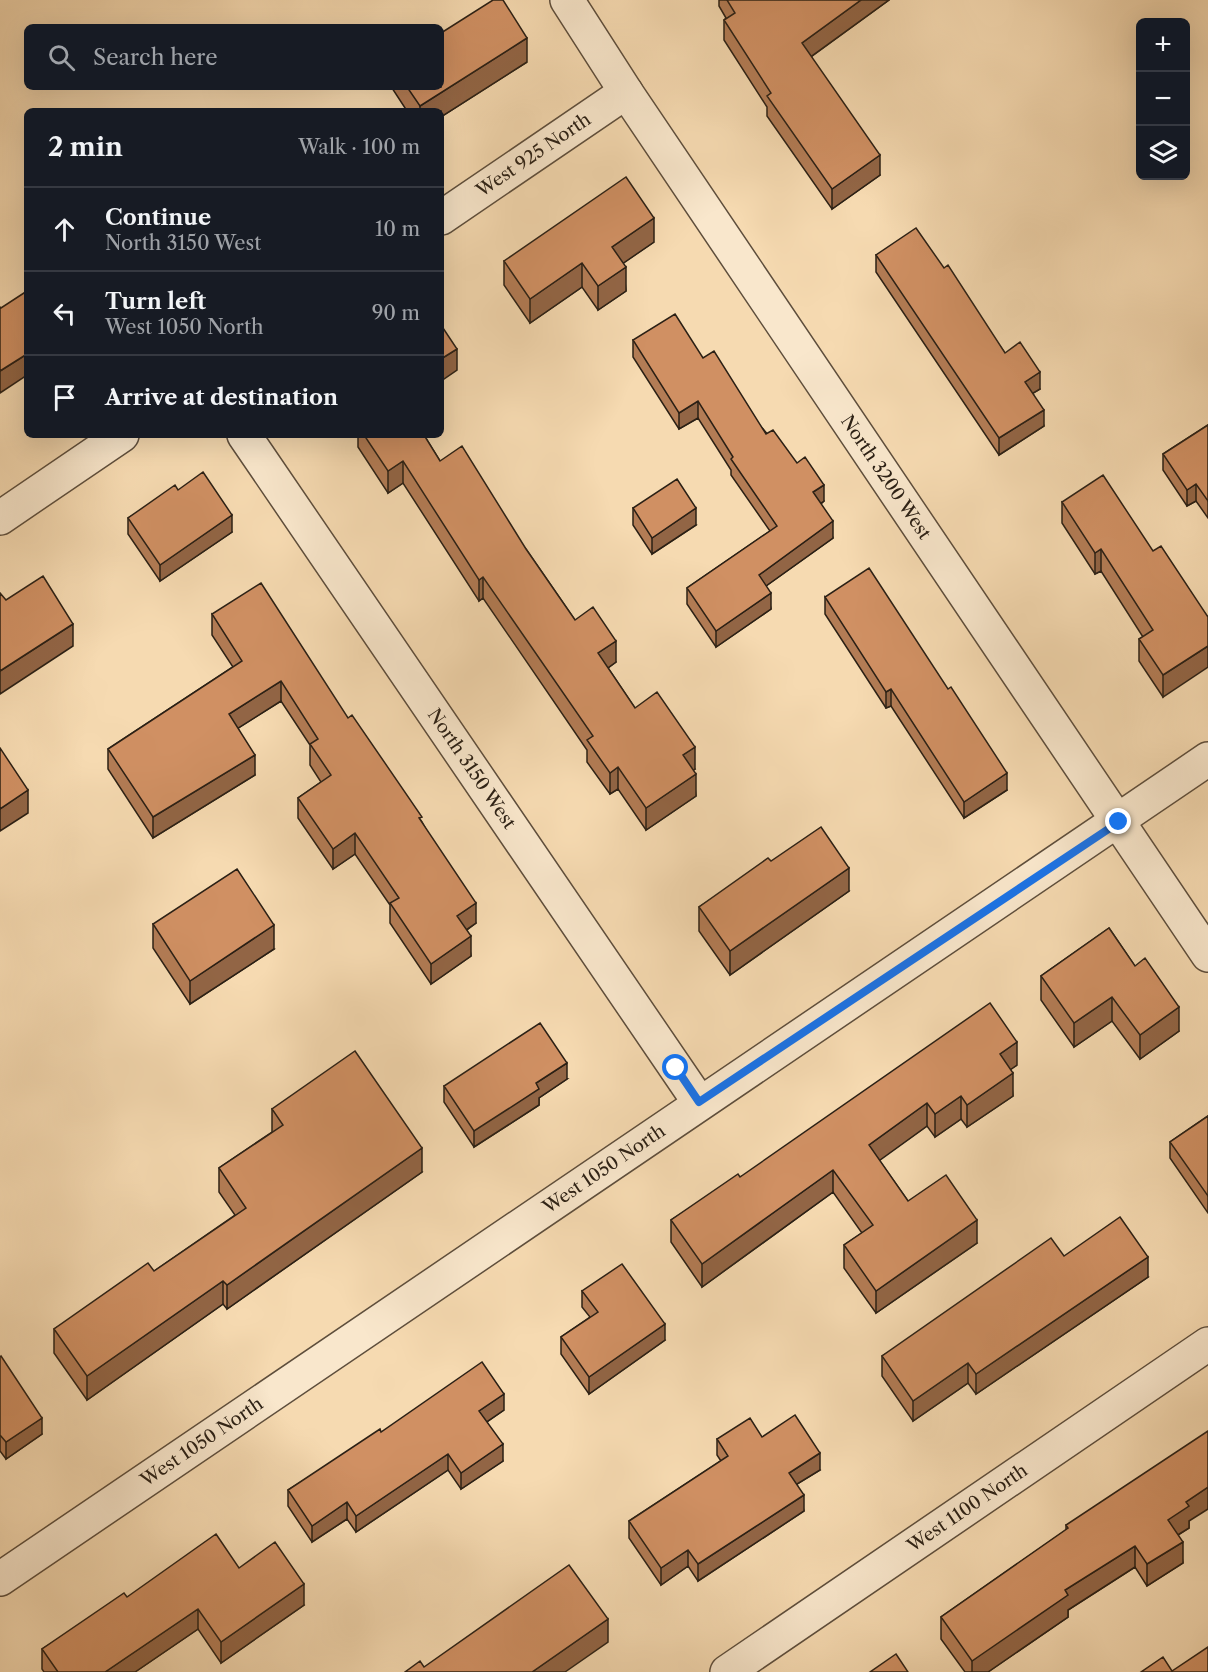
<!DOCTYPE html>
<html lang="en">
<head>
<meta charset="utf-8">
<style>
  :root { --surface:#171b24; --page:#242831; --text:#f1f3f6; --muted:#9ea1a6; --line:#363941 }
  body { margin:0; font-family:"Libre Caslon Text",serif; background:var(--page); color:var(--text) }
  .controls { position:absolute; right:18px; top:18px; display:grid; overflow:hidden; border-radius:9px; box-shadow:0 6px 24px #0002 }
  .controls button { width:54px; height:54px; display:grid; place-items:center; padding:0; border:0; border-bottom:2px solid var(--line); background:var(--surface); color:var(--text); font:30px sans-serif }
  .stop { position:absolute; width:18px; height:18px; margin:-14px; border:4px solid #1a73e8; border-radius:50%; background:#fff }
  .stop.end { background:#1a73e8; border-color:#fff; box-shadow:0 2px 6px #0008 }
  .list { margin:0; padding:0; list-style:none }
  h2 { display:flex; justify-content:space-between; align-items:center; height:78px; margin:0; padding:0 24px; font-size:26px }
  h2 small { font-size:20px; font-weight:400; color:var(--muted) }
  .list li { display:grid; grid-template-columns:39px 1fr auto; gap:18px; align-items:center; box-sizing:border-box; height:84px; padding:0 24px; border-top:2px solid var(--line) }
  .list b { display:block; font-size:22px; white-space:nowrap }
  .list p { margin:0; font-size:20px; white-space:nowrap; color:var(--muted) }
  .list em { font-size:20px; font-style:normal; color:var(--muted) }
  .icon { flex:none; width:33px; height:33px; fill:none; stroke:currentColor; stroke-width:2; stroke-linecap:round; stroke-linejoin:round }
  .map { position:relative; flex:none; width:1208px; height:1672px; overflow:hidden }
  .search { position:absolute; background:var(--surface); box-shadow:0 6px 24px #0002; left:24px; top:24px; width:420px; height:66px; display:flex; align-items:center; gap:15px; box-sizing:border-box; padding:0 21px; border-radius:9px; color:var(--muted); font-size:22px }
  .panel { position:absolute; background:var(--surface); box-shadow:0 6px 24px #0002; left:24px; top:108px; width:420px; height:330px; border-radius:9px }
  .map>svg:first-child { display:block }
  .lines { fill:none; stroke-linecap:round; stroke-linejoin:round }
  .minor-casing { stroke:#5e4e3c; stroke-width:36 }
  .minor { stroke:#f9e7cc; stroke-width:33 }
  .wall { fill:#b37c55; stroke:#2b2015; stroke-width:1.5 }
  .shaded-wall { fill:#926545; stroke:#2b2015; stroke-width:1.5 }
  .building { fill:#d09063; stroke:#2b2015; stroke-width:1.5 }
  .route { stroke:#1a73e8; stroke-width:8 }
  .labels { text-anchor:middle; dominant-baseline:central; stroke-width:4.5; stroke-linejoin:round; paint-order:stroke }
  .street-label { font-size:18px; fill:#2b2015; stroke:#f9e7cc }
</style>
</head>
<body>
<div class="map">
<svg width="1208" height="1672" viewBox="0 0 1208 1672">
  <rect width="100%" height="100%" fill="#f6dab1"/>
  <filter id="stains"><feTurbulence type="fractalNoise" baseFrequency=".00333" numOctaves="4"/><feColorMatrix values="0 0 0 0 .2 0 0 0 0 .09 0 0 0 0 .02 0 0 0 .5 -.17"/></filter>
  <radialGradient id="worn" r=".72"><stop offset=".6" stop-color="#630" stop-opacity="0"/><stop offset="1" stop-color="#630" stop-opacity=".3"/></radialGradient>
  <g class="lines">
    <defs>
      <g id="minor">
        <path id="s1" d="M567,0L626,92L1208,955"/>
        <path id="s2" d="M441,218L626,92"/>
        <path id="s3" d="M244,435L699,1102"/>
        <path d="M0,518L122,435"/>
        <path id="s4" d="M0,1579L1208,759"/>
        <path id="s5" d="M727,1672L1208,1344"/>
      </g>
    </defs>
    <use href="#minor" class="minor-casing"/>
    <use href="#minor" class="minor"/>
  </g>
  <path class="wall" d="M719,0H889L811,57L880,175L832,209L767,116V107L724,40V20L726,18L719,6Z
    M527,62L441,117V111H407L392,88V87H441Z
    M654,242L623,263L626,291L598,310L582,287L530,323L504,285V261Z
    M876,255L944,268L1005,353L1040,389L1033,393L1044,426L999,455L876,272Z
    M633,340L703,358L824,501L821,504L833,538L766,586L771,609L716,647L687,604V588L770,531L731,475V470L698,418L679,429L633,357Z
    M1208,425V518L1196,501L1187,506L1163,470V454Z
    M358,435H424L440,461L526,549L575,620L616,662L608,668L635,708L695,769L693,770L696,796L646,830L618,789L610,794L587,762V750L483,598L479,601L403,483L388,493L358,447Z
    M178,490L232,532L160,581L128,534V518Z
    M1062,502L1153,551L1208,617L1163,697L1139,661V639L1143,637L1101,571L1095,574L1062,523Z
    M633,508L696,525L652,554L633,525Z
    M825,597L1007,790L964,818L891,706L886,708L825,614Z
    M212,614L348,718L422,822L476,923L467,930L471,956L431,984L390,923V905L355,854L333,869L298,818V798L321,782L310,765V745L281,701L238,728L255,775L153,838L108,769V749L233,667L212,635Z
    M771,861L849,891L730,975L699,931V907Z
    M153,924L274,949L190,1004L153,948Z
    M1109,928L1179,1031L1140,1059L1112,1021L1074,1047L1041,1000V976Z
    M1017,1065L1010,1069L1013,1096L967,1127L961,1119L935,1137L927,1126L879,1160L908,1201L977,1243L876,1313L844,1268V1245L862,1233L833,1192L702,1287L671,1242V1220L740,1177Z
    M567,1079L539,1098V1105L474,1147L444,1102V1086Z
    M272,1109L422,1172L227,1309L223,1304L87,1400L54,1353V1329L154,1271L235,1215L219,1192V1168L272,1132Z
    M1208,1116V1213L1170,1158V1142Z
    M1064,1256L1148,1277L976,1394L968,1383L913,1421L882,1376V1356Z
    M582,1291L665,1340L589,1394L561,1354V1337L590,1317L582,1307Z
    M0,1357L42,1434L6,1459L0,1451Z
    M504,1410L487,1422L503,1461L461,1489L448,1470L356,1532L347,1519L312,1542L288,1506V1490L381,1432Z
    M762,1437L820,1470L797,1484L804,1511L698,1581L688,1566L661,1585L629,1538V1521L721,1461L717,1455V1439Z
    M1189,1521V1528L1178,1535L1183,1563L1147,1586L1135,1567L1068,1610V1617L988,1672H965L941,1639V1617L1066,1530V1525Z
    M239,1568L304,1605L221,1663L198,1629L135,1672H44L42,1669V1649L127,1597Z"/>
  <path class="shaded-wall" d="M861,0H889L802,63V43Z
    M527,38V62L441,117V111H420V106Z
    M880,155V175L832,209V189Z
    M654,218V242L612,271V247Z
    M582,263V287L530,323V299Z
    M626,267V291L598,310V286Z
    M457,349V370L441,381V359Z
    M27,354V375L0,393V371Z
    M1040,372V389L1025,398V382Z
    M698,401V418L679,429V413Z
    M1044,410V426L999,455V438Z
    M403,461V483L388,493V471Z
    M1196,484V501L1187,506V490Z
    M824,485V501L813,509V492Z
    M696,508V525L652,554V538Z
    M232,515V532L160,581V565Z
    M833,521V538L759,591V575Z
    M1101,549V571L1095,574V553Z
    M483,577V598L479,601V580Z
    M771,593V609L716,647V631Z
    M73,624V646L0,694V671Z
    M616,641V662L598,675V653Z
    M1208,646V667L1163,697V675Z
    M281,681V701L229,734V714Z
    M891,689V706L886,708V692Z
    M695,747V769L683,777V755Z
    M255,755V775L153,838V817Z
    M618,767V789L610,794V773Z
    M1007,773V790L964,818V802Z
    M696,774V796L646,830V808Z
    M28,790V813L0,831V809Z
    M355,833V854L333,869V849Z
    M849,868V891L730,975V951Z
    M476,903V923L457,936V916Z
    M274,925V949L190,1004V981Z
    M471,936V956L431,984V964Z
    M1112,997V1021L1074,1047V1023Z
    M1179,1007V1031L1140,1059V1035Z
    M1017,1042V1065L1000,1077V1054Z
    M567,1063V1079L539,1098V1105L474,1147V1131L536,1083Z
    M1013,1073V1096L967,1127V1105Z
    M961,1096V1119L935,1137V1114Z
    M927,1103V1126L869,1168V1145Z
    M422,1148V1172L227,1309V1285Z
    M833,1170V1192L702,1287V1264Z
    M977,1220V1243L876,1313V1291Z
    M1148,1257V1277L976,1394V1374Z
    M223,1281V1304L87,1400V1376Z
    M665,1324V1340L589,1394V1377Z
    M968,1363V1383L913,1421V1401Z
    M504,1394V1410L479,1427V1411Z
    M42,1418V1434L6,1459V1442Z
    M503,1444V1461L461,1489V1473Z
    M820,1453V1470L789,1489V1473Z
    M448,1454V1470L356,1532V1516Z
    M1208,1487V1509L1189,1521V1528L1168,1541V1520L1186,1502Z
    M804,1495V1511L698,1581V1564Z
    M347,1502V1519L312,1542V1526Z
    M1183,1542V1563L1147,1586V1564Z
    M1135,1546V1567L1068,1610V1617L988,1672H972V1661L1065,1590Z
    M688,1550V1566L661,1585V1568Z
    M304,1584V1605L221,1663V1642Z
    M198,1609V1629L135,1672H105Z
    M608,1619V1642L565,1672H532Z"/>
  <path class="building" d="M493,0H503L527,38L420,106L407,87H441V33Z
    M727,0H861L802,43L880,155L832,189L767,96L771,93L724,20L735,13Z
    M626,177L654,218L612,247L626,267L598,286L582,263L530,299L504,261Z
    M916,228L944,268L948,265L1005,353L1020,342L1040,372L1025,382L1044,410L999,438L876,255Z
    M27,291V354L0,371V307L1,308Z
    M675,314L703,358L714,351L766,434L773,430L797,463L805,457L824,485L813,492L833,521L759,575L771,593L716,631L687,588L777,526L731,459L733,457L698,401L679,413L633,340Z
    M441,325L457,349L441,359Z
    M1208,425V501L1196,484L1187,490L1163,454Z
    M364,435H424L440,461L462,446L526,549L575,620L593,607L616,641L598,653L635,708L657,692L695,747L683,755L696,774L646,808L618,767L610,773L587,740L593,736L483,577L479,580L403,461L388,471Z
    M203,472L232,515L160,565L128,518L175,485L178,490Z
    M1103,475L1153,551L1161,546L1208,617V646L1163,675L1139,639L1153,630L1101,549L1095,553L1062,502Z
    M677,479L696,508L652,538L633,508Z
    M869,568L948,689L951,687L1007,773L964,802L891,689L886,692L825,597Z
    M43,576L73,624L0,671V593L6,600Z
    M261,583L348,718L352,715L422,817L419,818L476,903L457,916L471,936L431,964L390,903L399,898L355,833L333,849L298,798L331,775L310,744L318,739L281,681L229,714L255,755L153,817L108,749L242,661L212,614Z
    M0,748L28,790L0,809Z
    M821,827L849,868L730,951L699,907L768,858L771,861Z
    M237,869L274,925L190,981L153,924Z
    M1109,928L1135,966L1145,958L1179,1007L1140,1035L1112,997L1074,1023L1041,976Z
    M990,1003L1017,1042L1000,1054L1013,1073L967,1105L961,1096L935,1114L927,1103L869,1145L908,1201L946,1175L977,1220L876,1291L844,1245L873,1225L833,1170L702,1264L671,1220L738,1174L740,1177Z
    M540,1023L567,1063L536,1083L539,1089L474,1131L444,1086Z
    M355,1051L422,1148L227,1285L223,1281L87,1376L54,1329L148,1263L154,1271L246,1208L219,1168L283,1125L272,1109Z
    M1208,1116V1196L1170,1142Z
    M1120,1217L1148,1257L976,1374L968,1363L913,1401L882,1356L1051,1238L1064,1256Z
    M622,1264L665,1324L589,1377L561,1337L598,1312L582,1291Z
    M1,1356L42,1418L6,1442L0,1435V1357Z
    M482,1362L504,1394L479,1411L503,1444L461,1473L448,1454L356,1516L347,1502L312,1526L288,1490L380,1429L381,1432Z
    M795,1415L820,1453L789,1473L804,1495L698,1564L688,1550L661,1568L629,1521L728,1456L717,1439L750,1418L762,1437Z
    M1208,1431V1487L1186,1502L1189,1506L1168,1520L1183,1542L1147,1564L1135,1546L1065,1590L1068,1595L972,1661L941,1617L1068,1528L1066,1525Z
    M216,1534L239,1568L275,1542L304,1584L221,1642L198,1609L105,1672H58L42,1649L124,1593L127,1597Z
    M569,1565L608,1619L532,1672H405L420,1661L424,1667Z
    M1208,1647V1672H1141L1163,1657L1172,1671Z
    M896,1654L908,1672H870Z"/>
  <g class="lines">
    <path class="route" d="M676,1068L699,1102L1119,822"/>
  </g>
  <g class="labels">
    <g class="street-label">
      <text stroke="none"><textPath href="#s2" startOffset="112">West 925 North</textPath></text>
      <text stroke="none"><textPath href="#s1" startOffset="574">North 3200 West</textPath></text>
      <text stroke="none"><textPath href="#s3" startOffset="404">North 3150 West</textPath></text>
      <text stroke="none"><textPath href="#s4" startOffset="730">West 1050 North</textPath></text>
      <text stroke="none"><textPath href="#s4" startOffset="244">West 1050 North</textPath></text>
      <text stroke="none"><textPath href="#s5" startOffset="291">West 1100 North</textPath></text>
    </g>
  </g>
  <rect width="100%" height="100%" filter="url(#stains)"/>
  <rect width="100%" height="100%" fill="url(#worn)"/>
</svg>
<div class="controls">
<button>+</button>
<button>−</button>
<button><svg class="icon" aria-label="layers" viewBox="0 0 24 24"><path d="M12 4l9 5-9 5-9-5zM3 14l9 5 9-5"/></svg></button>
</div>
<div class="stop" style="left:676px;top:1068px"></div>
<div class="stop end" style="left:1119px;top:822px"></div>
<div class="search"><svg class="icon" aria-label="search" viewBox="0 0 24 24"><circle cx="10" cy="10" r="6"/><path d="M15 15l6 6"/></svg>Search here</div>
<section class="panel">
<h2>2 min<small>Walk · 100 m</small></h2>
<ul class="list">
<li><svg class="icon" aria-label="ahead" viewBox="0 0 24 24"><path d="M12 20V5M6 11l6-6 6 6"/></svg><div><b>Continue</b><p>North 3150 West</p></div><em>10 m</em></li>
<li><svg class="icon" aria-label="left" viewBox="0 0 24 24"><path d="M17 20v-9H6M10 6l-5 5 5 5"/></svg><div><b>Turn left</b><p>West 1050 North</p></div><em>90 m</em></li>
<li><svg class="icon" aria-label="arrive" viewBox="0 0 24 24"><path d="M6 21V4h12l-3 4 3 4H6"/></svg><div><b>Arrive at destination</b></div></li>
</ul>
</section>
</div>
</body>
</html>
